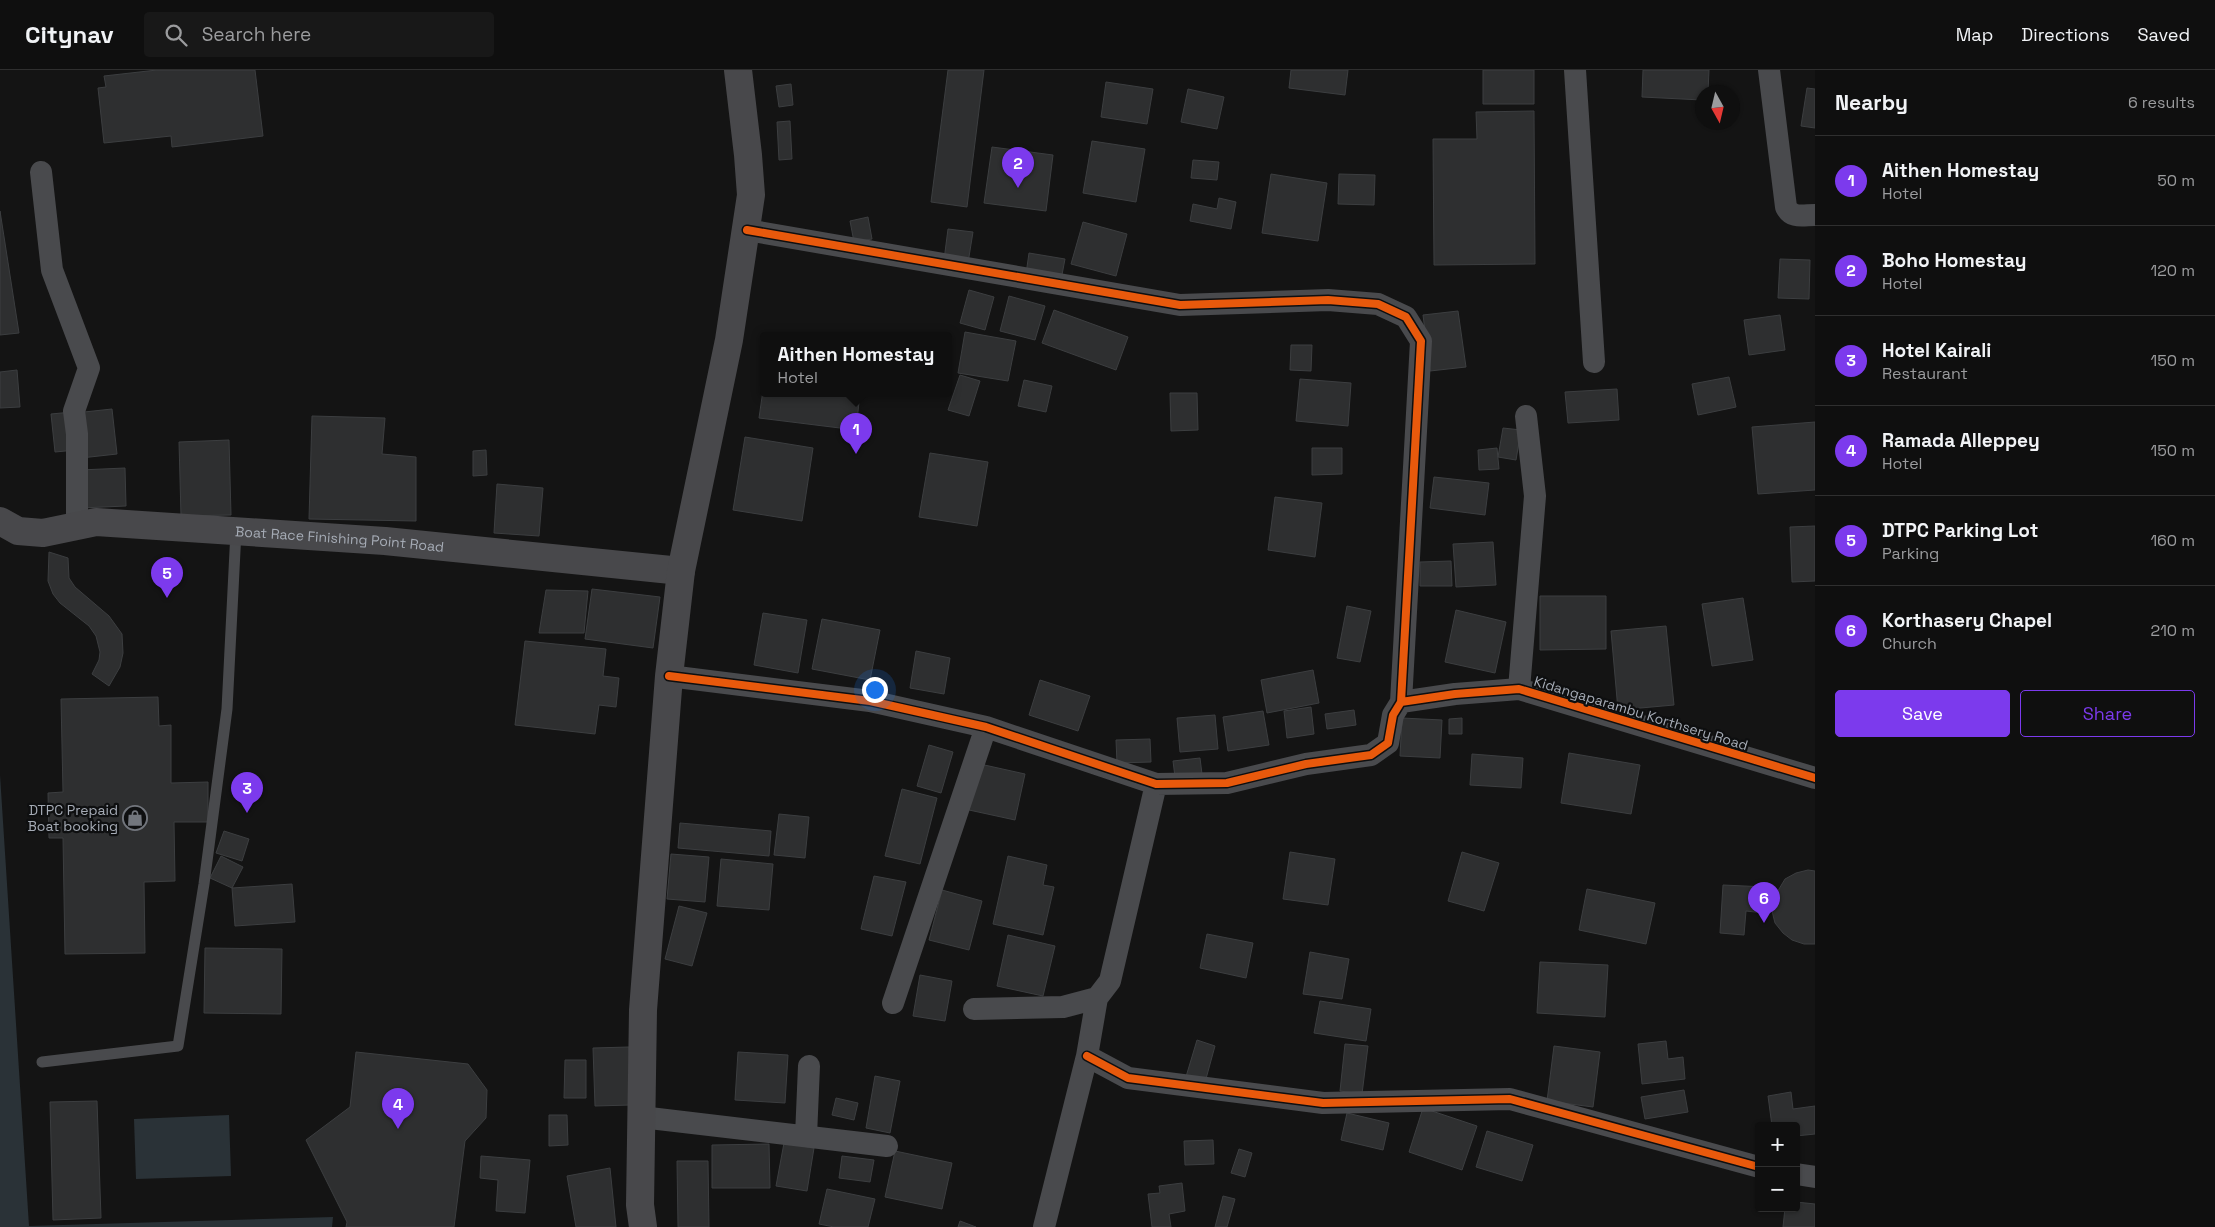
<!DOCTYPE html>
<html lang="en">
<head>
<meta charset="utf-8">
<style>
  :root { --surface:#0f0f0f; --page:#181818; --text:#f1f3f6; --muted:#9b9c9e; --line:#2f2f2f; --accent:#7c3aed }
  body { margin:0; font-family:"Space Grotesk",sans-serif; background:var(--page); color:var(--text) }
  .controls { position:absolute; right:15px; bottom:15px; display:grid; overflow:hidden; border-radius:5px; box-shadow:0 1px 4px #0004 }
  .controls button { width:45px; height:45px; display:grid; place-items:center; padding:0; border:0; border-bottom:1px solid var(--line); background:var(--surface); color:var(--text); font:25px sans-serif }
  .compass { position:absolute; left:1695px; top:15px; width:45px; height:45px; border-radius:50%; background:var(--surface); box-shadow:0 1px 4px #0004; rotate:172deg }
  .you { position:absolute; left:874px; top:619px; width:18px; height:18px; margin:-12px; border:4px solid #fff; border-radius:50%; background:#1a73e8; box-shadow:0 0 0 8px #1a73e833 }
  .badge { display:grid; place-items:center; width:32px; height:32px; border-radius:50%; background:var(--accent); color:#fff; font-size:16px; font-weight:700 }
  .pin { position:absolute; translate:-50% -41px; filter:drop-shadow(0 1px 2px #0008) }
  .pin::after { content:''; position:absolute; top:26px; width:18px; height:15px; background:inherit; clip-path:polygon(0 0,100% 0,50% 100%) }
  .popup { position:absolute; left:760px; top:262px; width:192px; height:65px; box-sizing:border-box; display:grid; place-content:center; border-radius:5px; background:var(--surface); filter:drop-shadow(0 1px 4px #0005); font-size:16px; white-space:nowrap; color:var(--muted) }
  .popup b { font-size:19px; color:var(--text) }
  .popup::after { content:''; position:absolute; left:50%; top:100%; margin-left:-10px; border:10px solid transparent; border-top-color:var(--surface) }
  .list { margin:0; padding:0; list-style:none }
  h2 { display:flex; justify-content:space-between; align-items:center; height:65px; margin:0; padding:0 20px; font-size:21px }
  h2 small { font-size:16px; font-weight:400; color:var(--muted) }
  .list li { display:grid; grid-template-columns:32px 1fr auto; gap:15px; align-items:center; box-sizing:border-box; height:90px; padding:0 20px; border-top:1px solid var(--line) }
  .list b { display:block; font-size:19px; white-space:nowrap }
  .list p { margin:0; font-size:16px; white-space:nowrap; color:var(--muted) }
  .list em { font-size:16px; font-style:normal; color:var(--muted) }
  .actions { display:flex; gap:10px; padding:15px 20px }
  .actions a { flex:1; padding:11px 0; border:1px solid var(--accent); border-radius:5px; text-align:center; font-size:18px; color:var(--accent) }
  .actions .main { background:var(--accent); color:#fff }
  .icon { flex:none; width:28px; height:28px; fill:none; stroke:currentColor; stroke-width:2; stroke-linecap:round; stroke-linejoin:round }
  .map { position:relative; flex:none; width:1815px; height:1157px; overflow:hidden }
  header { display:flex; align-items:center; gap:30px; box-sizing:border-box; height:70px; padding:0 25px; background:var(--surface); border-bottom:1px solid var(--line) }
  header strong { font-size:24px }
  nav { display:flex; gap:28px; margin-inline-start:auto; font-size:18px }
  .search { width:350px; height:45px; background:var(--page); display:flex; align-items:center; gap:12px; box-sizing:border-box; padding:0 18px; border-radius:5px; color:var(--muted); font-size:19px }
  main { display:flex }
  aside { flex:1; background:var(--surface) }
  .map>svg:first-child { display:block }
  .water { fill:#2a3237 }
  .building { fill:#2e2f30; stroke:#3c3e40 }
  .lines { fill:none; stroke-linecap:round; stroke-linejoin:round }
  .lane { stroke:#494a4d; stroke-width:11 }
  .street { stroke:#494a4d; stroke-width:22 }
  .secondary { stroke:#48484b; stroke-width:28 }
  .cycleway-casing { stroke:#0e0f10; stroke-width:11 }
  .cycleway { stroke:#e8590c; stroke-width:8 }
  .labels { text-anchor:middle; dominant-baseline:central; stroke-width:4.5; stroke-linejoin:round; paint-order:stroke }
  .street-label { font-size:14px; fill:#a5abb5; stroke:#0e0f10 }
  .poi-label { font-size:14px; fill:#a5abb5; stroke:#0e0f10; text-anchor:end }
</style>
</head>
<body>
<header>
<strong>Citynav</strong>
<div class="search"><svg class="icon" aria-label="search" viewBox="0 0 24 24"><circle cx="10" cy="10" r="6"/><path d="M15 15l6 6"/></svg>Search here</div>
<nav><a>Map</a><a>Directions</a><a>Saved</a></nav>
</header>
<main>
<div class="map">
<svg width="1815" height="1157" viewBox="0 0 1815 1157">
  <rect width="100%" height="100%" fill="#141414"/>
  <path class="water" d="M0,705L29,1156L333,1147L332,1157H0Z
    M229,1045L231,1106L136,1109L134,1049Z"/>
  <path class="building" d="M157,0H255L263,66L172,77L171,66L104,73L98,18L106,17L104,6Z
    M948,0H984L967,137L931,132Z
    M1291,0H1348L1345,25L1289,18Z
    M1483,0H1534V34H1483Z
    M1643,0H1709L1708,22H1702V30L1642,27Z
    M1106,12L1153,19L1147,54L1101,47Z
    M791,14L793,35L779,37L776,16Z
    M1807,18L1815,19V58L1801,56Z
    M1188,19L1224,27L1217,59L1181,52Z
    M1534,41L1535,194L1434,195L1433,69H1477L1476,42Z
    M790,51L792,89L779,90L777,52Z
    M1092,71L1145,79L1136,132L1083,123Z
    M992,77L1053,85L1046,141L984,133Z
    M1193,90L1219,92L1217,110L1191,108Z
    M1271,104L1327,113L1318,171L1262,163Z
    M1339,104L1375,105L1374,135L1338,134Z
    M1219,128L1236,132L1231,159L1190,151L1193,134L1217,139Z
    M0,141L19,263L0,265Z
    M868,147L872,169L854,172L850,151Z
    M1083,152L1127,164L1116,206L1071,194Z
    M948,159L973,162L968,193L944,190Z
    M1029,183L1065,189L1061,210L1026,204Z
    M1780,189L1810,190L1809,229L1778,228Z
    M969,220L994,227L985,260L960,253Z
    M1009,226L1045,236L1035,270L1000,261Z
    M1054,240L1128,267L1116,300L1042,273Z
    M1458,241L1466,297L1430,301L1423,245Z
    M1780,245L1785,280L1749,285L1744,250Z
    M965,262L1016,271L1008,311L958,303Z
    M1291,275H1312L1311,301L1290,300Z
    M17,300L20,337L0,338V302Z
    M960,305L980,311L969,346L948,340Z
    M1729,307L1736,337L1698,345L1692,314Z
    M1300,309L1351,313L1348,356L1296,351Z
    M1024,310L1052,316L1046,342L1018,336Z
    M764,313V323H860L856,360L759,348Z
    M1617,319L1619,350L1568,353L1565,322Z
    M1170,323H1197L1198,360L1171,361Z
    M112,339L117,384L81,388L75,343Z
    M72,342L76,380L55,382L51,344Z
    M312,346L385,348L382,384L416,387V451L309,449Z
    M1815,352V420L1758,424L1752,357Z
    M1503,358L1521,360L1516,390L1498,387Z
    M745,367L813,378L802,451L733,440Z
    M229,370L231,445L181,446L179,372Z
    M1312,378H1342V404L1312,405Z
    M1497,378L1499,399L1479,400L1478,380Z
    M486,380L487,405L473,406V381Z
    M930,383L988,392L977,456L919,447Z
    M125,398L126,436L81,438L80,400Z
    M1434,407L1489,413L1485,445L1430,438Z
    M497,414L543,418L539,466L494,463Z
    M1275,427L1322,433L1315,487L1268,480Z
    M1815,456V511L1792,512L1790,457Z
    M1493,472L1496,515L1456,517L1453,474Z
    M49,482L68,488L69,508L75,517L109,546L122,564L123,583L120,597L109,616L92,604L99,590L100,582L96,566L89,556L60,533L53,524L48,511Z
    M1451,491L1452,516H1420V492Z
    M592,519L660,527L653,578L585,569Z
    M546,520L588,521L584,563H539Z
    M1540,526H1606V579L1540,580Z
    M1743,528L1753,590L1712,596L1702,534Z
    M1347,536L1371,541L1360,592L1337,588Z
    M1456,540L1506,552L1495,603L1445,592Z
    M763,543L807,550L798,603L754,595Z
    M822,549L880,560L870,610L812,599Z
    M1666,556L1674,635L1618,640L1611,561Z
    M525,571L606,579L603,606L619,608L616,637L599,635L595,664L515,655Z
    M916,581L950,588L944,624L910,618Z
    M1313,600L1319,633L1267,643L1261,610Z
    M1040,610L1090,626L1078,661L1029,645Z
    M158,627L159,656L171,655V713L208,712V752H174L175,811L144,812L145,883L65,884L63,768H49L48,723L63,722L61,629Z
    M1311,637L1314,664L1287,668L1284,641Z
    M1354,640L1356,655L1327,659L1325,644Z
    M1263,641L1269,675L1228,681L1223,647Z
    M1215,645L1218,679L1180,682L1177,648Z
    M1402,648L1442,650L1440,688L1400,686Z
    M1462,648V664H1449V649Z
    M1150,669L1151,692L1117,693L1116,670Z
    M929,675L953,682L941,723L917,716Z
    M1569,683L1640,695L1631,744L1561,733Z
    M1472,684L1523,688L1521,718L1470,715Z
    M1200,688L1202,704L1175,707L1173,691Z
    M980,694L1025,704L1015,750L969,740Z
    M902,719L937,728L920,794L885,786Z
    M779,744L809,747L805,788L774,785Z
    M680,753L771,761L769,786L678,778Z
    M224,761L249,769L242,791L216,783Z
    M1290,782L1335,789L1328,835L1283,829Z
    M1462,782L1499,793L1484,841L1448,831Z
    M671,784L709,787L705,832L667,829Z
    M221,786L243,797L232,818L210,808Z
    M1008,786L1047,795L1043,815L1054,817L1043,865L993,854Z
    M721,789L773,794L769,840L717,836Z
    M1808,800L1815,801V874H1804L1792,870L1783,863L1775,853L1772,841L1773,829L1785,809L1796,803Z
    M874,806L906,812L892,866L861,859Z
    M292,814L295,852L235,856L232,818Z
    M1723,815L1766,817L1764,843L1746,841L1744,865L1720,863Z
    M1587,819L1655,833L1646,874L1579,860Z
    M942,820L982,831L969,880L929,870Z
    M679,836L707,843L692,896L665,889Z
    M1207,864L1253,873L1246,908L1200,898Z
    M1008,865L1055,876L1043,926L997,916Z
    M205,878L282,879L281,944L204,943Z
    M1310,882L1349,889L1342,929L1303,924Z
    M1540,892L1608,895L1605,947L1537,943Z
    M920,905L952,911L945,951L913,946Z
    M1320,931L1371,939L1366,971L1314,963Z
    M1197,970L1215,976L1204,1016L1185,1010Z
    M1666,971L1668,989L1683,987L1685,1009L1642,1014L1638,974Z
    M1345,974L1368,976L1362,1024L1340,1021Z
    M1554,976L1600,982L1593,1037L1547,1031Z
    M629,977L631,1035L595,1036L593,978Z
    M356,982L468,994L487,1020L486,1048L465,1071L454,1157H346L347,1152L306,1070L350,1037Z
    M738,982L788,985L785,1033L735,1030Z
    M565,990H586V1028H564Z
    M875,1006L900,1011L890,1063L866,1058Z
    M1684,1020L1688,1042L1645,1049L1641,1027Z
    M1791,1022L1793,1039L1815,1036V1064L1796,1066V1056H1772L1768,1026Z
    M836,1028L858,1033L854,1050L832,1045Z
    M97,1031L101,1148L53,1150L50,1032Z
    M1423,1038L1477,1056L1462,1100L1409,1082Z
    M1347,1043L1389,1053L1383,1080L1341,1070Z
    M549,1045H567L568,1075L549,1076Z
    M1487,1061L1533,1075L1522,1111L1476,1097Z
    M1213,1070L1214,1094L1185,1095L1184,1071Z
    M784,1073L814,1078L807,1121L776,1116Z
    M769,1074L770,1118H712V1075Z
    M1239,1079L1252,1083L1245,1107L1231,1103Z
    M895,1081L952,1093L942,1139L885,1127Z
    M481,1086L530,1090L525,1143L496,1141L498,1110L480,1108Z
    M842,1086L874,1090L870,1112L839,1108Z
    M677,1091H708L709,1157H678Z
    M610,1098L616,1157H576L567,1106Z
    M1182,1113L1185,1141L1169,1144L1171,1157H1152L1148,1124L1160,1123L1159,1116Z
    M827,1119L875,1129L868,1157H834L819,1154Z
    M1223,1126L1235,1129L1227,1157H1215Z
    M1796,1132L1815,1134V1157H1783L1785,1138H1796Z
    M960,1151L976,1157H958Z"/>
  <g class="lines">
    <path class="lane" d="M42,992L178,976L204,814L227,639L236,461"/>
    <path class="street" d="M1575,0L1594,292
      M1769,0L1786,137C1792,149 1803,145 1815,145
      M41,102L52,200L89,298L74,341L77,364V456
      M747,160L1180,235L1328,230L1378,234L1406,247L1421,271L1401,632
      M669,606L870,631L986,657L1156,714L1227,713L1306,694L1371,685L1388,673L1393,645L1401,632L1455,624L1519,619L1815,708
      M1519,619L1535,426L1526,346
      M893,933L986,657
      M974,939L1063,937L1097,928L1110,911L1156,714
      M1087,986L1128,1008L1323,1033L1510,1029L1759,1097
      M641,1047L887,1076
      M806,1066L809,996
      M1796,1104L1815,1107
      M1044,1157L1087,986L1097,928"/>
    <g class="secondary">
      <path id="s1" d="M0,451L18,461L43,463L96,452L385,471L681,501"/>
      <path d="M643,1157L640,1135L643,940L669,606L681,501L729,270L751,125L748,85L738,0"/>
    </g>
    <defs>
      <path id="cycleway" d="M747,160L1180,235L1328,230L1378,234L1406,247L1421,271L1401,632
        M669,606L870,631L986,657L1156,714L1227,713L1306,694L1371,685L1388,673L1393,645L1401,632L1455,624L1519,619L1815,708
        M1087,986L1128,1008L1323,1033L1510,1029L1759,1097"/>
    </defs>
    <use href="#cycleway" class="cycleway-casing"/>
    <use href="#cycleway" class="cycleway"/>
  </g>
  <defs>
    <symbol id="shop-ring" viewBox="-11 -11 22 22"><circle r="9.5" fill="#0e0f10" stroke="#72767d" stroke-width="1.5"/><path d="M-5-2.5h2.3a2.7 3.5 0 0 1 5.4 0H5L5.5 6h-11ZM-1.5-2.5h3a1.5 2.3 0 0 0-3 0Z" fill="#72767d"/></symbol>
  </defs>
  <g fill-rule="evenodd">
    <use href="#shop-ring" x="121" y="734" width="28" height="28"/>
  </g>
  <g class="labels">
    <g class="street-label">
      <text stroke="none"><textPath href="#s1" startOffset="344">Boat Race Finishing Point Road</textPath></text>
      <text transform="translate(1641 643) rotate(17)">Kidangaparambu Korthsery Road</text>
    </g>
    <g class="poi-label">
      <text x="118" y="740">DTPC Prepaid<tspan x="118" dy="16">Boat booking</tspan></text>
    </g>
  </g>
</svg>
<div class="controls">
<button>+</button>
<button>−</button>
</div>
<svg class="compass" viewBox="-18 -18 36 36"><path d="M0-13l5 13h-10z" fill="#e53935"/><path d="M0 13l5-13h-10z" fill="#9b9c9e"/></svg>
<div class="you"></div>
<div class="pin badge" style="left:856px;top:384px">1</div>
<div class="popup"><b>Aithen Homestay</b>Hotel</div>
<div class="pin badge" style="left:1018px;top:118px">2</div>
<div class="pin badge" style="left:247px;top:743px">3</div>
<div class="pin badge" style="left:398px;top:1059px">4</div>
<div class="pin badge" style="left:167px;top:528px">5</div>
<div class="pin badge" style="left:1764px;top:853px">6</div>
</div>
<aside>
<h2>Nearby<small>6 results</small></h2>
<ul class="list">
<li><span class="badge">1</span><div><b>Aithen Homestay</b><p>Hotel</p></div><em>50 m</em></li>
<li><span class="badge">2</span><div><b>Boho Homestay</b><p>Hotel</p></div><em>120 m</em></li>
<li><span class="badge">3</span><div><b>Hotel Kairali</b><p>Restaurant</p></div><em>150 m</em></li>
<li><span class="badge">4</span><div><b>Ramada Alleppey</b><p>Hotel</p></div><em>150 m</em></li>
<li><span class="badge">5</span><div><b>DTPC Parking Lot</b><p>Parking</p></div><em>160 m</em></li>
<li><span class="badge">6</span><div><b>Korthasery Chapel</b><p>Church</p></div><em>210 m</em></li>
</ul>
<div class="actions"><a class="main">Save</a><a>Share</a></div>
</aside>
</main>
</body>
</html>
